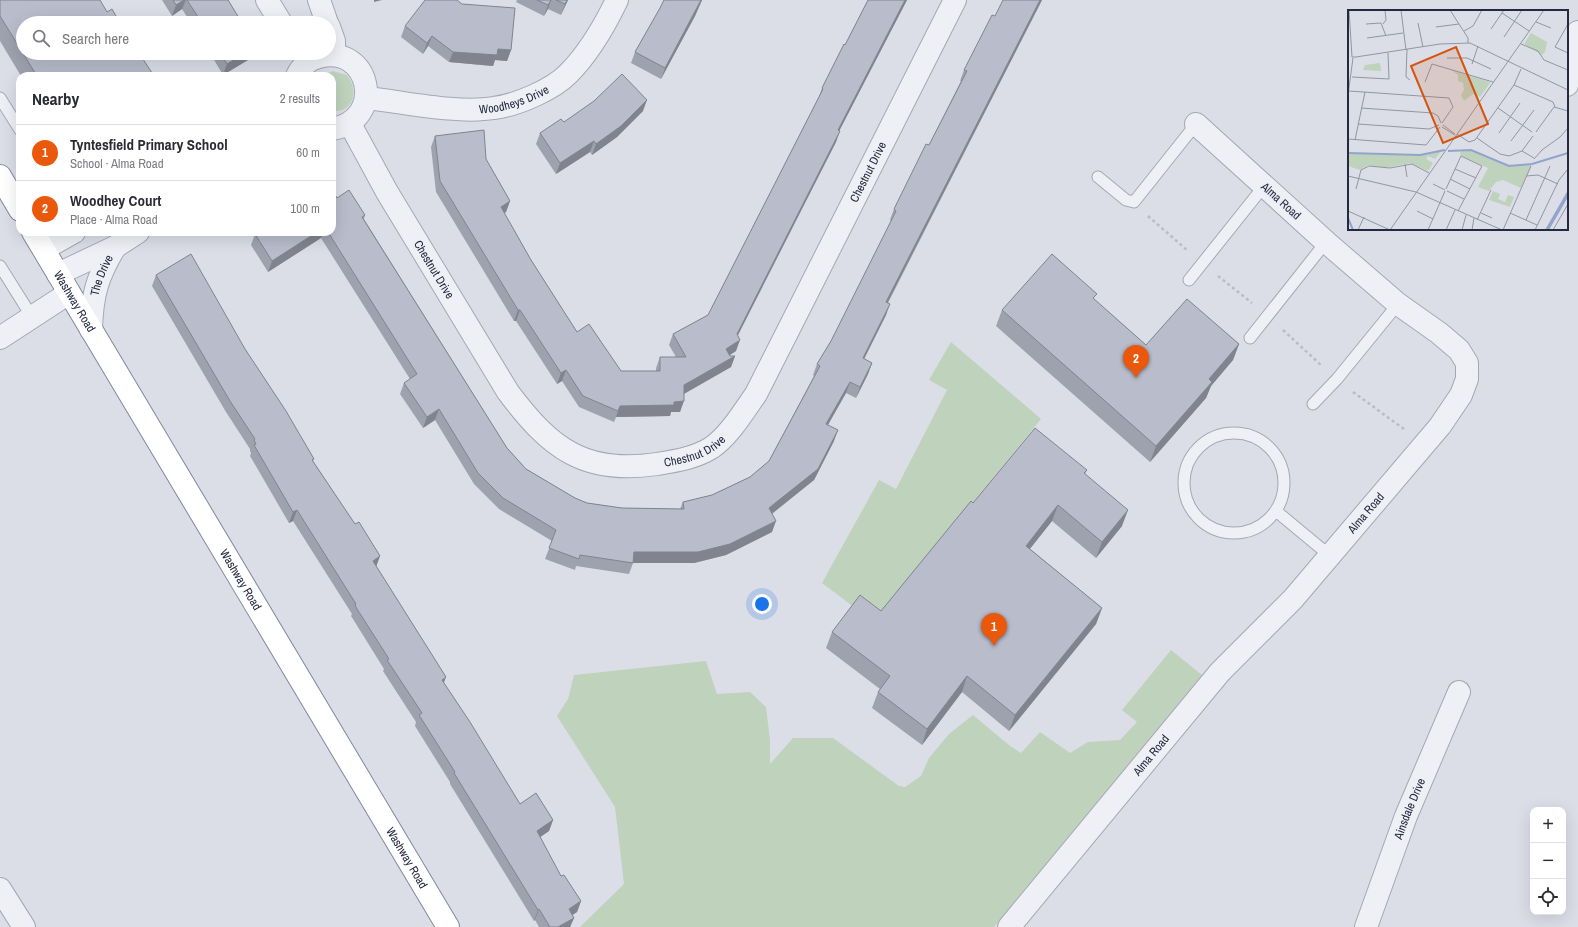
<!DOCTYPE html>
<html lang="en">
<head>
<meta charset="utf-8">
<style>
  :root { --surface:#fff; --page:#f2f2f3; --text:#2b2b33; --muted:#7c7c81; --line:#e1e1e2; --accent:#ea580c }
  body { margin:0; font-family:"Archivo Narrow",sans-serif; background:var(--page); color:var(--text) }
  .controls { position:absolute; right:12px; bottom:12px; display:grid; overflow:hidden; border-radius:8px; box-shadow:0 4px 16px #0002 }
  .controls button { width:36px; height:36px; display:grid; place-items:center; padding:0; border:0; border-bottom:1px solid var(--line); background:var(--surface); color:var(--text); font:20px sans-serif }
  .you { position:absolute; left:762px; top:604px; width:14px; height:14px; margin:-10px; border:3px solid #fff; border-radius:50%; background:#1a73e8; box-shadow:0 0 0 6px #1a73e833 }
  .badge { display:grid; place-items:center; width:26px; height:26px; border-radius:50%; background:var(--accent); color:#fff; font-size:13px; font-weight:700 }
  .pin { position:absolute; translate:-50% -33px; filter:drop-shadow(0 1px 2px #0008) }
  .pin::after { content:''; position:absolute; top:21px; width:14px; height:12px; background:inherit; clip-path:polygon(0 0,100% 0,50% 100%) }
  .list { margin:0; padding:0; list-style:none }
  h2 { display:flex; justify-content:space-between; align-items:center; height:52px; margin:0; padding:0 16px; font-size:17px }
  h2 small { font-size:13px; font-weight:400; color:var(--muted) }
  .list li { display:grid; grid-template-columns:26px 1fr auto; gap:12px; align-items:center; box-sizing:border-box; height:56px; padding:0 16px; border-top:1px solid var(--line) }
  .list b { display:block; font-size:15px; white-space:nowrap }
  .list p { margin:0; font-size:13px; white-space:nowrap; color:var(--muted) }
  .list em { font-size:13px; font-style:normal; color:var(--muted) }
  .icon { flex:none; width:22px; height:22px; fill:none; stroke:currentColor; stroke-width:2; stroke-linecap:round; stroke-linejoin:round }
  .map { position:relative; flex:none; width:1578px; height:927px; overflow:hidden }
  .search { position:absolute; background:var(--surface); box-shadow:0 4px 16px #0002; left:16px; top:16px; width:320px; height:44px; display:flex; align-items:center; gap:10px; box-sizing:border-box; padding:0 14px; border-radius:22px; color:var(--muted); font-size:15px }
  .panel { position:absolute; background:var(--surface); box-shadow:0 4px 16px #0002; left:16px; top:72px; width:320px; height:164px; border-radius:12px }
  .map>svg:first-child { display:block }
  .green { fill:#bed2bc }
  .lines { fill:none; stroke-linecap:round; stroke-linejoin:round }
  .service-casing { stroke:#a4a8b5; stroke-width:13 }
  .minor-casing { stroke:#a4a8b5; stroke-width:24 }
  .trunk-casing { stroke:#82889f; stroke-width:24 }
  .path { stroke:#b9bcc6; stroke-width:2.5; stroke-dasharray:3 3; stroke-linecap:butt }
  .service { stroke:#eef0f5; stroke-width:11 }
  .minor { stroke:#eef0f5; stroke-width:22 }
  .trunk { stroke:#fff; stroke-width:22 }
  .wall { fill:#9ea2af }
  .shaded-wall { fill:#81848e }
  .building { fill:#b8bccb; stroke:#81848e }
  .labels { text-anchor:middle; dominant-baseline:central; stroke-width:3; stroke-linejoin:round; paint-order:stroke }
  .street-label { font-size:12px; fill:#24293f; stroke:#ebedf5 }
  .inset-river { fill:none; stroke:#92a4cb; stroke-width:2 }
  .inset-road { fill:none; stroke:#9296a4; stroke-width:1 }
  .view { fill:#d45411; fill-opacity:0.15; stroke:#d45411; stroke-width:2 }
  .inset-edge { fill:none; stroke:#24293f; stroke-width:2 }
</style>
</head>
<body>
<div class="map">
<svg width="1578" height="927" viewBox="0 0 1578 927">
  <rect width="100%" height="100%" fill="#dbdee7"/>
  <path class="green" d="M333,71L347,75C359,90 354,113 332,111V76H321Z
    M951,342L1041,419L875,623L822,583L879,480L896,489L947,390L929,380Z
    M1171,650L1202,675L994,927H580L624,884L615,807L557,716L568,699L574,675L706,661L717,694L750,692L766,707L770,740V764L793,738H833L899,786L905,787L921,776L929,758L949,734L973,715L1010,746L1021,753L1040,732L1070,753L1088,742L1120,740L1137,722L1122,710Z"/>
  <g class="lines">
    <defs>
      <path id="service" d="M0,98L20,130
        M1098,177L1126,200L1134,202L1196,124
        M0,266L32,317
        M1189,280L1264,186
        M1250,338L1326,242
        M1313,404L1337,379L1398,304
        M1184 483a50 50 0 1 1 100 0a50 50 0 1 1-100 0Z
        M1276,511L1329,555"/>
      <g id="minor">
        <path d="M267,0L281,23"/>
        <path d="M319,0L327,23"/>
        <path d="M329,27L334,41V55"/>
        <path d="M297,76C301,67 309,59 319,57C370,43 387,120 332,129"/>
        <path d="M1567,85L1578,32"/>
        <path id="s1" d="M367,98C405,102 457,114 494,108C517,105 552,90 568,74C588,54 605,25 617,0"/>
        <path id="s2" d="M350,124L387,192L508,392C550,448 584,475 657,464C675,461 695,458 711,448C729,436 744,411 756,394L955,0"/>
        <path d="M44,249L74,232"/>
        <path d="M58,274L115,247L138,232"/>
        <path id="s3" d="M91,330C92,295 97,277 115,247"/>
        <path d="M0,338L69,293"/>
        <path d="M0,889L24,927"/>
        <path id="s4" d="M1009,927L1220,672L1293,599L1440,426L1461,395L1467,379V363L1459,350L1439,333L1398,304L1326,242L1196,124"/>
        <path id="s5" d="M1366,927L1406,816L1459,692"/>
      </g>
      <g id="trunk">
        <path d="M0,176L20,210"/>
        <path id="s6" d="M33,232L448,927"/>
      </g>
    </defs>
    <use href="#service" class="service-casing"/>
    <use href="#minor" class="minor-casing"/>
    <use href="#trunk" class="trunk-casing"/>
    <path class="path" d="M1148,216L1188,251
      M1218,276L1252,303
      M1283,330L1322,366
      M1353,392L1404,429"/>
    <use href="#service" class="service"/>
    <use href="#minor" class="minor"/>
    <use href="#trunk" class="trunk"/>
  </g>
  <path class="wall" d="M0,0L107,12L154,76H21L0,41Z
    M162,0H228L242,23H191L182,9L172,16Z
    M517,0H568L561,15L548,9L544,16L516,2Z
    M664,0H702L695,16L661,79L631,63L635,52L660,8Z
    M868,0H907L839,131L836,142L737,335L736,351L730,355V356H735L731,367L684,394L680,412H671L670,416L616,417L614,422L579,407L562,381L557,384L516,321H514L436,192L431,147L435,136L486,159L510,201L506,212L504,213L531,260L577,332L621,371H656V368L660,357H676L669,345L673,334L708,315L818,99L822,88L845,45Z
    M1042,0L888,303L886,315L864,359L872,363L868,374L856,398L846,393L828,425L834,441L814,480L772,514V532L726,555L694,563H633L629,574L576,566L575,570L545,559L552,541L499,509L474,484L435,420L423,428L400,394L404,383L410,379L321,238L268,272L251,245L255,234L256,233V232H332L337,198L365,215L364,219L507,448L526,469L575,498L587,503L622,508L680,509L683,502L712,495L750,477L769,461L814,376L813,375L817,364L831,341L891,221L890,220L894,209L929,145L961,81H960L964,70L995,16Z
    M405,26L511,50L507,61L495,60L493,66L449,62L428,46L423,54L401,37Z
    M210,53H254L253,57L223,75Z
    M643,111L617,137L592,155L590,152L556,174L536,144L540,133L564,122Z
    M156,275L245,349L314,459L313,461L355,524L380,556L376,566L444,683L520,804L553,820L549,831L540,837L561,876L581,901L577,912L572,915L574,918L570,927H539L535,920L534,921L450,784V782L415,726L416,722L383,671L384,669L353,619L351,616L352,614L293,521L289,523L250,456L251,453L250,451V449L226,412L152,286Z
    M1095,300L1146,345L1239,344L1233,360L1211,386L1206,398L1150,462L996,326L1002,310Z
    M1087,470L1085,474L1122,526L1096,558L1052,521L1030,549L1102,608L1096,624L1009,731L962,692L922,745L872,708L878,692L880,689L826,648L832,632L881,611L973,503Z"/>
  <path class="shaded-wall" d="M184,0H186L182,9L172,16L176,5Z
    M374,0H382L374,2Z
    M551,0L548,9L544,16L548,5Z
    M567,0H568L561,15L565,4Z
    M701,0H702L695,16L661,79L665,68Z
    M905,0H907L834,141L838,130Z
    M1040,0H1042L882,313L886,302Z
    M432,36L428,46L423,54L427,43Z
    M498,49L511,50L507,61L495,60L493,66L449,62L453,52Z
    M245,53H254L253,57L223,75L227,64Z
    M647,100L643,111L617,137L592,155L596,144Z
    M840,131L836,142L733,345L737,334Z
    M594,141L590,152L556,174L560,163Z
    M510,201L506,212L497,218L501,207Z
    M317,232H323L321,238L268,272L272,261Z
    M890,304L886,315L859,369L863,358Z
    M518,310H520L516,321H514Z
    M740,340L736,351L722,360L726,349Z
    M1239,344L1233,360L1211,386L1206,398L1150,462L1156,446L1209,379Z
    M735,356L731,367L680,396L684,385Z
    M872,363L868,374L856,398L860,387Z
    M566,370L562,381L557,384L561,373Z
    M850,382L846,393L822,435L826,424Z
    M684,401L680,412H671L670,416L616,417L614,422L620,406L674,402Z
    M439,409L435,420L423,428L427,417Z
    M838,430L834,441L814,480L765,519L769,508Z
    M1058,505L1052,521L1020,561L1026,546Z
    M297,510L293,521L289,523L293,512Z
    M1128,510L1122,526L1096,558L1102,542Z
    M776,521L772,532L726,555L694,563H630L634,552Z
    M380,556L376,567L373,561Z
    M1102,608L1096,624L1009,731L1015,715Z
    M967,676L962,692L922,745L927,729Z
    M446,677L442,688V680Z
    M553,820L549,831L533,842L537,831Z
    M581,901L577,912L565,920L569,909Z
    M539,909L535,920L534,921L538,910Z
    M574,918L570,927H558Z"/>
  <path class="building" d="M0,0H100L107,12L112,9L120,23H23V53H139L154,76H37L0,16Z
    M173,0H184L176,5Z
    M187,0H228L242,23H202Z
    M425,0H457L462,4L515,8L511,50L498,49L497,55L453,52L432,36L427,43L405,26Z
    M537,0H551L548,5Z
    M556,0H567L565,4Z
    M664,0H701L665,68L635,52L660,8Z
    M868,0H905L838,130L840,131L737,334L740,340L726,349L730,356H735L684,385V401L674,402V405L620,406L618,411L583,396L566,370L561,373L520,310H518L440,181L435,136L484,130L486,159L510,201L501,207L531,260L577,332L589,324L621,371H660V357H686L673,334L708,315L823,89L822,88L844,44L845,45Z
    M1003,0H1040L886,302L890,304L863,358L872,363L860,387L850,382L826,424L838,430L818,469L769,508L776,521L730,544L698,552H634L633,563L580,555L579,559L549,548L556,530L503,498L478,473L439,409L427,417L404,383L417,374L328,232H332V190L337,198L349,190L365,215L362,217L507,448L526,469L575,498L587,503L622,508L684,509L683,502L712,495L750,477L769,461L820,366L817,364L831,341L896,211L894,209L926,144L929,145L967,71L964,70L992,15L995,16Z
    M220,53H245L227,64Z
    M622,74L647,100L621,126L596,144L594,141L560,163L540,133L561,119L564,122L594,101Z
    M258,232H317L272,261L255,234Z
    M191,254L245,349L286,411L314,459L312,460L355,524L359,522L380,556L373,561L446,677L442,680L470,722L520,804L536,793L553,820L537,831L561,876L564,875L581,901L569,909L574,918L558,927H550L539,909L538,910L454,773L455,772L419,715L422,713L387,660L389,659L357,609L355,605L356,604L297,510L293,512L254,445L256,444L254,440L255,439L230,401L156,275Z
    M1052,254L1097,294L1093,298L1146,345L1187,299L1239,344L1209,379L1212,382L1156,446L1002,310Z
    M1035,428L1087,470L1084,473L1128,510L1102,542L1058,505L1026,546L1102,608L1015,715L967,676L927,729L878,692L890,676L832,632L860,595L881,611L971,501L973,503Z"/>
  <g class="labels">
    <g class="street-label">
      <text stroke="none"><textPath href="#s1" startOffset="149">Woodheys Drive</textPath></text>
      <text stroke="none"><textPath href="#s2" startOffset="864">Chestnut Drive</textPath></text>
      <text transform="translate(1281 201) rotate(42)">Alma Road</text>
      <text stroke="none"><textPath href="#s2" startOffset="168">Chestnut Drive</textPath></text>
      <text stroke="none"><textPath href="#s3" startOffset="56">The Drive</textPath></text>
      <text stroke="none"><textPath href="#s6" startOffset="81">Washway Road</textPath></text>
      <text stroke="none"><textPath href="#s2" startOffset="528">Chestnut Drive</textPath></text>
      <text stroke="none"><textPath href="#s4" startOffset="547">Alma Road</textPath></text>
      <text stroke="none"><textPath href="#s6" startOffset="405">Washway Road</textPath></text>
      <text stroke="none"><textPath href="#s4" startOffset="223">Alma Road</textPath></text>
      <text stroke="none"><textPath href="#s5" startOffset="126">Ainsdale Drive</textPath></text>
      <text stroke="none"><textPath href="#s6" startOffset="729">Washway Road</textPath></text>
    </g>
  </g>
  <g transform="translate(1348 10)">
    <rect width="220" height="220" fill="#dbdee7"/>
    <path d="M183,23L199,32L197,42L194,45L176,34ZM32,53L33,61L15,60L17,55ZM103,60L142,72V73L132,87L125,84L116,91L113,85L116,80L115,73L110,71V65ZM95,139L87,149L80,146L78,149L85,153L80,161L62,153L37,158L20,155L12,160L0,156V143L72,145ZM123,140L158,155L184,154L173,178L155,170L148,172L141,181L130,177L140,158L112,145L113,141ZM145,181L152,184L150,189L157,192L160,185L166,187L162,197L141,190Z" fill="#bed2bc"/>
    <path d="M220,180V187L201,220H197Z" fill="#92a4cb"/>
    <path class="inset-river" d="M100,141L123,140L161,156L184,154L220,143M0,143L72,145L97,140M0,208L5,220"/>
    <path class="inset-road" d="M1,0L4,47H8M53,0L58,40M102,0L120,28V33M154,3L181,21M188,12L203,18M70,13L75,37M18,14L33,13L38,26M35,14L38,10L37,0M220,14L207,37L220,43M88,17L111,14M143,19L156,0M116,21L125,16L134,0M156,27L174,0M19,28L55,23M173,34L190,41L196,50L220,60M59,39L58,67L62,70M8,47L92,34L122,33L220,80M99,48H119L143,59M124,54L130,36M4,67L41,69L40,43M77,72L84,54L145,72M166,75L205,92L207,97M1,81L101,88L105,97L94,113M0,85L5,48M13,98L85,103L90,106L93,113M150,98L184,122M10,114L81,119L91,115M95,115L107,124M94,117L107,125M188,122L206,97L220,101M151,123L172,93M109,124L121,132L127,130L166,75L173,59M129,128L152,144L161,146L174,141L185,126M0,129L78,135L92,117M7,130L17,82M163,131L186,100M174,141L186,148M186,149L194,140L212,127L220,118M57,154L59,167M107,159L128,168M0,166L68,182M178,166L190,165L210,174M102,169L122,179M85,174L97,180M8,179L13,160L21,156L42,158L64,154L81,163M98,179L113,146L134,156L110,201M99,181L116,189M68,182L154,220M0,201L42,220M69,201L85,209M133,203L144,208M162,203L189,215M129,210L143,180M178,210L202,156M10,220L16,207M42,220L196,0M80,220L97,181M98,220L107,200M114,220L118,205M124,220L126,208M155,220L183,156M187,220L211,170L220,159M205,220L220,194"/>
    <path class="view" d="M108,37L140,114L95,133L63,56Z"/>
    <rect width="220" height="220" class="inset-edge"/>
  </g>
</svg>
<div class="controls">
<button>+</button>
<button>−</button>
<button><svg class="icon" aria-label="locate" viewBox="0 0 24 24"><circle cx="12" cy="12" r="6"/><path d="M12 2v4M12 18v4M2 12h4M18 12h4"/></svg></button>
</div>
<div class="you"></div>
<div class="pin badge" style="left:994px;top:646px">1</div>
<div class="pin badge" style="left:1136px;top:378px">2</div>
<div class="search"><svg class="icon" aria-label="search" viewBox="0 0 24 24"><circle cx="10" cy="10" r="6"/><path d="M15 15l6 6"/></svg>Search here</div>
<section class="panel">
<h2>Nearby<small>2 results</small></h2>
<ul class="list">
<li><span class="badge">1</span><div><b>Tyntesfield Primary School</b><p>School · Alma Road</p></div><em>60 m</em></li>
<li><span class="badge">2</span><div><b>Woodhey Court</b><p>Place · Alma Road</p></div><em>100 m</em></li>
</ul>
</section>
</div>
</body>
</html>
